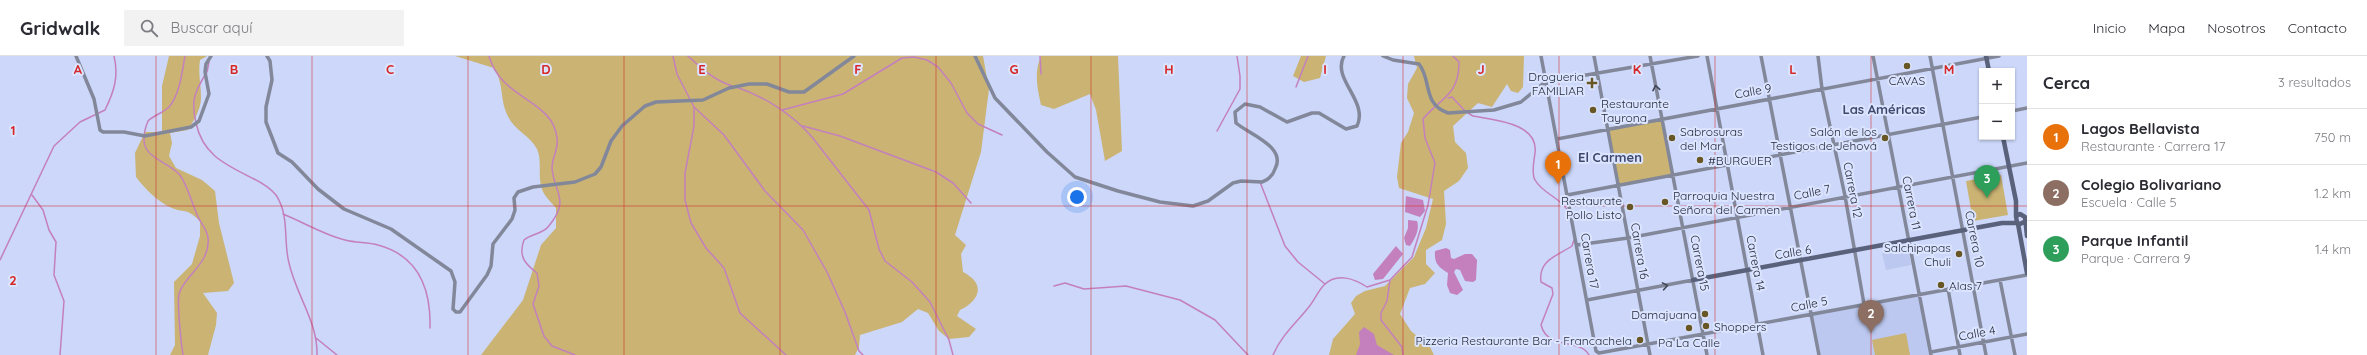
<!DOCTYPE html>
<html lang="es">
<head>
<meta charset="utf-8">
<style>
  :root { --surface:#fff; --page:#f2f2f3; --text:#2b2b33; --muted:#7c7c81; --line:#e1e1e2; --accent:#b45309 }
  body { margin:0; font-family:Quicksand,sans-serif; background:var(--page); color:var(--text) }
  .controls { position:absolute; right:12px; top:12px; display:grid; overflow:hidden; border-radius:0px; box-shadow:0 1px 3px #0004 }
  .controls button { width:36px; height:36px; display:grid; place-items:center; padding:0; border:0; border-bottom:1px solid var(--line); background:var(--surface); color:var(--text); font:20px sans-serif }
  .you { position:absolute; left:1077px; top:141px; width:14px; height:14px; margin:-10px; border:3px solid #fff; border-radius:50%; background:#1a73e8; box-shadow:0 0 0 6px #1a73e833 }
  .badge { display:grid; place-items:center; width:26px; height:26px; border-radius:50%; background:var(--accent); color:#fff; font-size:13px; font-weight:700 }
  .pin { position:absolute; translate:-50% -33px; filter:drop-shadow(0 1px 2px #0008) }
  .pin::after { content:''; position:absolute; top:21px; width:14px; height:12px; background:inherit; clip-path:polygon(0 0,100% 0,50% 100%) }
  .list { margin:0; padding:0; list-style:none }
  h2 { display:flex; justify-content:space-between; align-items:center; height:52px; margin:0; padding:0 16px; font-size:17px }
  h2 small { font-size:13px; font-weight:400; color:var(--muted) }
  .list li { display:grid; grid-template-columns:26px 1fr auto; gap:12px; align-items:center; box-sizing:border-box; height:56px; padding:0 16px; border-top:1px solid var(--line) }
  .list b { display:block; font-size:15px; white-space:nowrap }
  .list p { margin:0; font-size:13px; white-space:nowrap; color:var(--muted) }
  .list em { font-size:13px; font-style:normal; color:var(--muted) }
  .icon { flex:none; width:22px; height:22px; fill:none; stroke:currentColor; stroke-width:2; stroke-linecap:round; stroke-linejoin:round }
  .map { position:relative; flex:none; width:2027px; height:299px; overflow:hidden }
  header { display:flex; align-items:center; gap:24px; box-sizing:border-box; height:56px; padding:0 20px; background:var(--surface); border-bottom:1px solid var(--line) }
  header strong { font-size:19px }
  nav { display:flex; gap:22px; margin-inline-start:auto; font-size:14px }
  .search { width:280px; height:36px; background:var(--page); display:flex; align-items:center; gap:10px; box-sizing:border-box; padding:0 14px; border-radius:0px; color:var(--muted); font-size:15px }
  main { display:flex }
  aside { flex:1; background:var(--surface) }
  .map>svg:first-child { display:block }
  .built { fill:#bcc8ef }
  .green { fill:#cab373 }
  .water { fill:#c480bc }
  .lines { fill:none; stroke-linecap:round; stroke-linejoin:round }
  .stream { stroke:#c480bc; stroke-width:1.5 }
  .street { stroke:#82889a; stroke-width:3.5 }
  .secondary { stroke:#59617b; stroke-width:4.5 }
  .oneway { stroke:#414657 }
  .grid { fill:none; stroke:#d62828; stroke-width:1; stroke-opacity:0.55 }
  .poi-dot { fill:#685725; stroke:#dce5ff; stroke-width:1.5 }
  .labels { text-anchor:middle; dominant-baseline:central; stroke-width:4; stroke-linejoin:round; paint-order:stroke }
  .poi-label { font-size:12px; fill:#252a3a; stroke:#dce5ff; text-anchor:end }
  .street-label { font-size:12px; fill:#252a3a; stroke:#dce5ff }
  .neighbourhood-label { font-size:13px; font-weight:bold; fill:#3e486c; stroke:#dce5ff }
  .grid-label { font-size:13px; text-anchor:middle; font-weight:bold; fill:#d62828; stroke:#dce5ff; stroke-width:4; stroke-linejoin:round; paint-order:stroke }
</style>
</head>
<body>
<header>
<strong>Gridwalk</strong>
<div class="search"><svg class="icon" aria-label="search" viewBox="0 0 24 24"><circle cx="10" cy="10" r="6"/><path d="M15 15l6 6"/></svg>Buscar aquí</div>
<nav><a>Inicio</a><a>Mapa</a><a>Nosotros</a><a>Contacto</a></nav>
</header>
<main>
<div class="map">
<svg width="2027" height="299" viewBox="0 0 2027 299">
  <rect width="100%" height="100%" fill="#ccd7fa"/>
  <path class="built" d="M1908,191L1911,209L1886,214L1882,197Z
    M1920,238L1931,299H1819L1811,258Z"/>
  <path class="green" d="M169,0H207L200,4C198,17 201,28 201,42C201,53 194,64 188,74L170,77L172,87L169,100L176,112L202,124L215,135L219,167L234,227L228,235L203,237L217,257L216,269L208,299H170L175,289L174,226L192,208L200,180V165C185,151 187,158 172,152C158,146 145,133 136,121L135,97L145,76H162V30Z
    M455,0H983L989,33L981,96L955,179L966,189L961,198L963,216C986,228 980,244 960,254L957,260L976,273L969,281L949,283L939,275L928,257L918,253L902,266L860,279L859,291L855,299H481L523,244L541,189L556,172V152C550,145 542,138 541,129C538,117 542,104 537,93C529,78 513,75 506,56C500,40 504,29 494,12Z
    M1041,0H1118L1122,95L1105,105L1096,54L1090,38L1054,53L1041,49C1037,31 1034,17 1041,0Z
    M1301,0H1326L1320,22L1304,26L1293,20Z
    M1414,0H1524L1523,31L1518,37L1511,35L1507,28L1492,51L1478,47L1453,70L1455,86L1466,97L1468,112L1459,125L1444,135L1446,168L1442,184L1426,194V208L1435,217L1425,228L1410,232L1400,258L1411,275L1430,291L1434,299H1329L1333,283L1355,258L1351,247L1356,240L1365,235L1385,230L1414,201L1426,172L1433,143L1399,132L1397,121L1401,87L1408,76L1414,57L1407,42L1408,28L1417,12Z
    M1662,63L1673,118L1618,129L1607,74Z
    M2001,119L2008,159L1973,165L1966,125Z
    M1906,277L1910,299H1875L1872,284Z"/>
  <path class="water" d="M1406,140L1423,144L1425,155L1420,161L1405,156Z
    M1408,164L1417,165C1420,173 1415,183 1410,190L1406,189L1404,182L1408,172Z
    M1396,190L1403,198L1383,223L1375,224L1373,218Z
    M1446,192L1450,194L1451,202L1454,203L1465,198H1472L1477,204L1476,224L1473,226L1465,225L1460,214L1456,213L1454,216L1463,234L1457,239L1450,237L1447,229L1448,217C1438,211 1434,207 1435,195Z
    M1364,271L1374,278L1377,289L1394,299H1356L1360,288L1359,276Z"/>
  <g class="lines">
    <path class="stream" d="M489,0C501,44 553,43 557,82C559,93 552,101 552,112C554,137 571,144 548,171C542,178 531,178 524,184C518,200 525,208 537,217L539,230L533,248L544,280L552,290L575,299
      M673,0L677,18L694,51L724,79L765,135L803,174L827,216L845,256L859,295L863,299
      M688,0C702,13 714,24 732,30
      M1040,0L1041,18
      M207,16L209,6
      M205,19C194,37 191,46 196,67C203,100 227,109 254,123C262,127 270,132 276,139C290,160 283,185 289,207C296,239 318,266 317,299
      M736,31C764,40 793,59 812,81L869,154L879,193L885,205L912,226L930,246L949,284L953,299
      M1296,31L1308,0
      M1448,42L1452,41L1465,55
      M694,51V70L685,117V144L691,167L706,192L724,212L740,257L786,299
      M782,54L843,38L902,2L914,1L927,4L938,11L951,27L967,57L978,68L1002,79
      M1468,57L1473,60C1494,64 1539,67 1535,97C1534,105 1531,117 1535,124C1543,138 1560,141 1568,155
      M803,70L840,80L936,116L953,127L971,147
      M1217,75L1240,33V20L1237,0
      M1260,126L1285,190L1298,206L1325,228
      M32,139L43,154L49,174L56,186L54,219L64,245L60,299
      M283,158C303,166 324,179 345,184C356,187 368,186 378,189C419,200 431,234 430,272
      M1574,184L1572,190C1557,200 1538,204 1541,226L1552,232L1553,238L1541,269C1548,295 1580,282 1589,299
      M0,204L54,90L80,66L105,54C114,36 119,20 114,0
      M1054,230L1065,227L1084,233L1126,230L1180,244L1215,264L1248,299
      M316,282L337,299
      M183,299C181,287 177,247 179,238C183,221 211,207 208,182C208,176 202,168 199,163C193,151 187,127 179,118C162,101 133,102 148,65C154,59 163,57 169,51C180,38 182,16 185,0
      M1273,299C1281,280 1296,267 1308,252C1314,245 1318,235 1324,229C1337,216 1355,223 1367,231L1390,224
      M1403,299L1402,291L1381,264V257L1387,245L1390,224L1412,201L1428,149L1435,107L1425,82L1423,63C1441,41 1459,40 1459,6L1453,0"/>
    <path class="street" d="M76,0L94,43L100,74L103,76H124L145,80L191,71L199,65L209,38L205,16L206,8L211,0
      M267,0L270,5L272,24L266,51V66L278,97L292,106L318,133L344,153L391,173L451,215L455,226L453,253L456,256H460L487,219L491,210L493,188L512,163L515,154L514,142L518,136L533,131L575,126L595,118L601,111L611,85L622,70L645,50L656,46L703,44L729,32L749,28H767L789,36H804L854,0
      M975,0L995,42L1047,96L1075,121L1118,135L1160,146L1193,150L1208,145L1233,127L1241,125L1262,126C1268,124 1273,119 1275,113C1287,91 1249,78 1236,67L1235,56L1245,48L1260,51L1287,66L1312,57H1319L1346,73L1357,70C1369,45 1331,23 1344,0
      M1383,0L1393,4L1419,8C1432,24 1422,48 1448,57L1494,54L1521,46L1545,26L1698,0
      M1541,0L1596,295L1599,297L2027,219
      M1594,0L1650,299
      M1650,0L1707,299
      M1707,0L1763,299
      M1761,0L1819,299
      M1818,0L1822,33L1845,140L1864,248
      M1873,0L1931,299
      M1930,0L1986,299
      M2012,55L2027,52
      M1557,83L1999,0
      M1567,139L1982,61
      M1577,189L1628,182L2027,107
      M2000,224L2015,299
      M1948,233L1960,299
      M1587,244L1693,224
      M1931,296L2027,278"/>
    <path class="secondary" d="M1986,0L1989,15
      M2003,81L2016,145V160
      M2024,166L2020,168L2017,167L2016,160L2020,158L2025,161L2027,180
      M2018,168L2027,217
      M1693,224L2002,167H2017"/>
  </g>
  <defs><path id="oneway-chevron" d="M-2-3.5L2.5 0L-2 3.5" fill="none" stroke-width="1.6" stroke-linecap="round" stroke-linejoin="round"/></defs>
  <g class="oneway">
    <use href="#oneway-chevron" transform="translate(1656 32) rotate(-101)"/>
    <use href="#oneway-chevron" transform="translate(1665 230) rotate(-10)"/>
  </g>
  <path class="grid" d="M156,0V299M312,0V299M468,0V299M624,0V299M780,0V299M936,0V299M1091,0V299M1247,0V299M1403,0V299M1559,0V299M1715,0V299M1871,0V299M0,150H2027"/>
  <g class="poi-dot">
    <circle cx="1907" cy="10" r="4"/>
    <path d="M1590 21h4v4h4v4h-4v4h-4v-4h-4v-4h4z"/>
    <circle cx="1593" cy="54" r="4"/>
    <circle cx="1672" cy="82" r="4"/>
    <circle cx="1885" cy="82" r="4"/>
    <circle cx="1700" cy="104" r="4"/>
    <circle cx="1665" cy="146" r="4"/>
    <circle cx="1630" cy="151" r="4"/>
    <circle cx="1959" cy="198" r="4"/>
    <circle cx="1941" cy="229" r="4"/>
    <circle cx="1705" cy="258" r="4"/>
    <circle cx="1706" cy="270" r="4"/>
    <circle cx="1689" cy="272" r="4"/>
    <circle cx="1640" cy="284" r="4"/>
  </g>
  <g class="labels">
    <g class="poi-label">
      <text x="1584" y="20">Drogueria<tspan x="1584" dy="14">FAMILIAR</tspan></text>
      <text x="1907" y="24" text-anchor="middle">CAVAS</text>
      <text x="1601" y="47" text-anchor="start">Restaurante<tspan x="1601" dy="14">Tayrona</tspan></text>
      <text x="1680" y="75" text-anchor="start">Sabrosuras<tspan x="1680" dy="14">del Mar</tspan></text>
      <text x="1877" y="75">Salón de los<tspan x="1877" dy="14">Testigos de Jehová</tspan></text>
      <text x="1708" y="104" text-anchor="start">#BURGUER</text>
      <text x="1673" y="139" text-anchor="start">Parroquia Nuestra<tspan x="1673" dy="14">Señora del Carmen</tspan></text>
      <text x="1622" y="144">Restaurate<tspan x="1622" dy="14">Pollo Listo</tspan></text>
      <text x="1951" y="191">Salchipapas<tspan x="1951" dy="14">Chuli</tspan></text>
      <text x="1949" y="229" text-anchor="start">Alas 7</text>
      <text x="1697" y="258">Damajuana</text>
      <text x="1714" y="270" text-anchor="start">Shoppers</text>
      <text x="1632" y="284">Pizzeria Restaurante Bar - Francachela</text>
      <text x="1689" y="286" text-anchor="middle">Pa La Calle</text>
    </g>
    <g class="street-label">
      <text transform="translate(1753 35) rotate(-10)">Calle 9</text>
      <text transform="translate(1853 134) rotate(79)">Carrera 12</text>
      <text transform="translate(1812 136) rotate(-11)">Calle 7</text>
      <text transform="translate(1912 147) rotate(79)">Carrera 11</text>
      <text transform="translate(1975 183) rotate(79)">Carrera 10</text>
      <text transform="translate(1640 195) rotate(80)">Carrera 16</text>
      <text transform="translate(1793 196) rotate(-9)">Calle 6</text>
      <text transform="translate(1590 205) rotate(80)">Carrera 17</text>
      <text transform="translate(1700 207) rotate(79)">Carrera 15</text>
      <text transform="translate(1756 207) rotate(79)">Carrera 14</text>
      <text transform="translate(1809 248) rotate(-11)">Calle 5</text>
      <text transform="translate(1977 277) rotate(-10)">Calle 4</text>
    </g>
    <g class="neighbourhood-label">
      <text x="1884" y="53">Las Américas</text>
      <text x="1610" y="101">El Carmen</text>
    </g>
  </g>
  <g class="grid-label">
    <text x="78" y="18">A</text>
    <text x="234" y="18">B</text>
    <text x="390" y="18">C</text>
    <text x="546" y="18">D</text>
    <text x="702" y="18">E</text>
    <text x="858" y="18">F</text>
    <text x="1014" y="18">G</text>
    <text x="1169" y="18">H</text>
    <text x="1325" y="18">I</text>
    <text x="1481" y="18">J</text>
    <text x="1637" y="18">K</text>
    <text x="1793" y="18">L</text>
    <text x="1949" y="18">M</text>
    <text x="13" y="79">1</text>
    <text x="13" y="229">2</text>
  </g>
</svg>
<div class="controls">
<button>+</button>
<button>−</button>
</div>
<div class="you"></div>
<div class="pin badge" style="left:1558px;top:128px;background:#e8710a">1</div>
<div class="pin badge" style="left:1871px;top:277px;background:#8d6e63">2</div>
<div class="pin badge" style="left:1987px;top:142px;background:#2e9e5b">3</div>
</div>
<aside>
<h2>Cerca<small>3 resultados</small></h2>
<ul class="list">
<li><span class="badge" style="background:#e8710a">1</span><div><b>Lagos Bellavista</b><p>Restaurante · Carrera 17</p></div><em>750 m</em></li>
<li><span class="badge" style="background:#8d6e63">2</span><div><b>Colegio Bolivariano</b><p>Escuela · Calle 5</p></div><em>1.2 km</em></li>
<li><span class="badge" style="background:#2e9e5b">3</span><div><b>Parque Infantil</b><p>Parque · Carrera 9</p></div><em>1.4 km</em></li>
</ul>
</aside>
</main>
</body>
</html>
